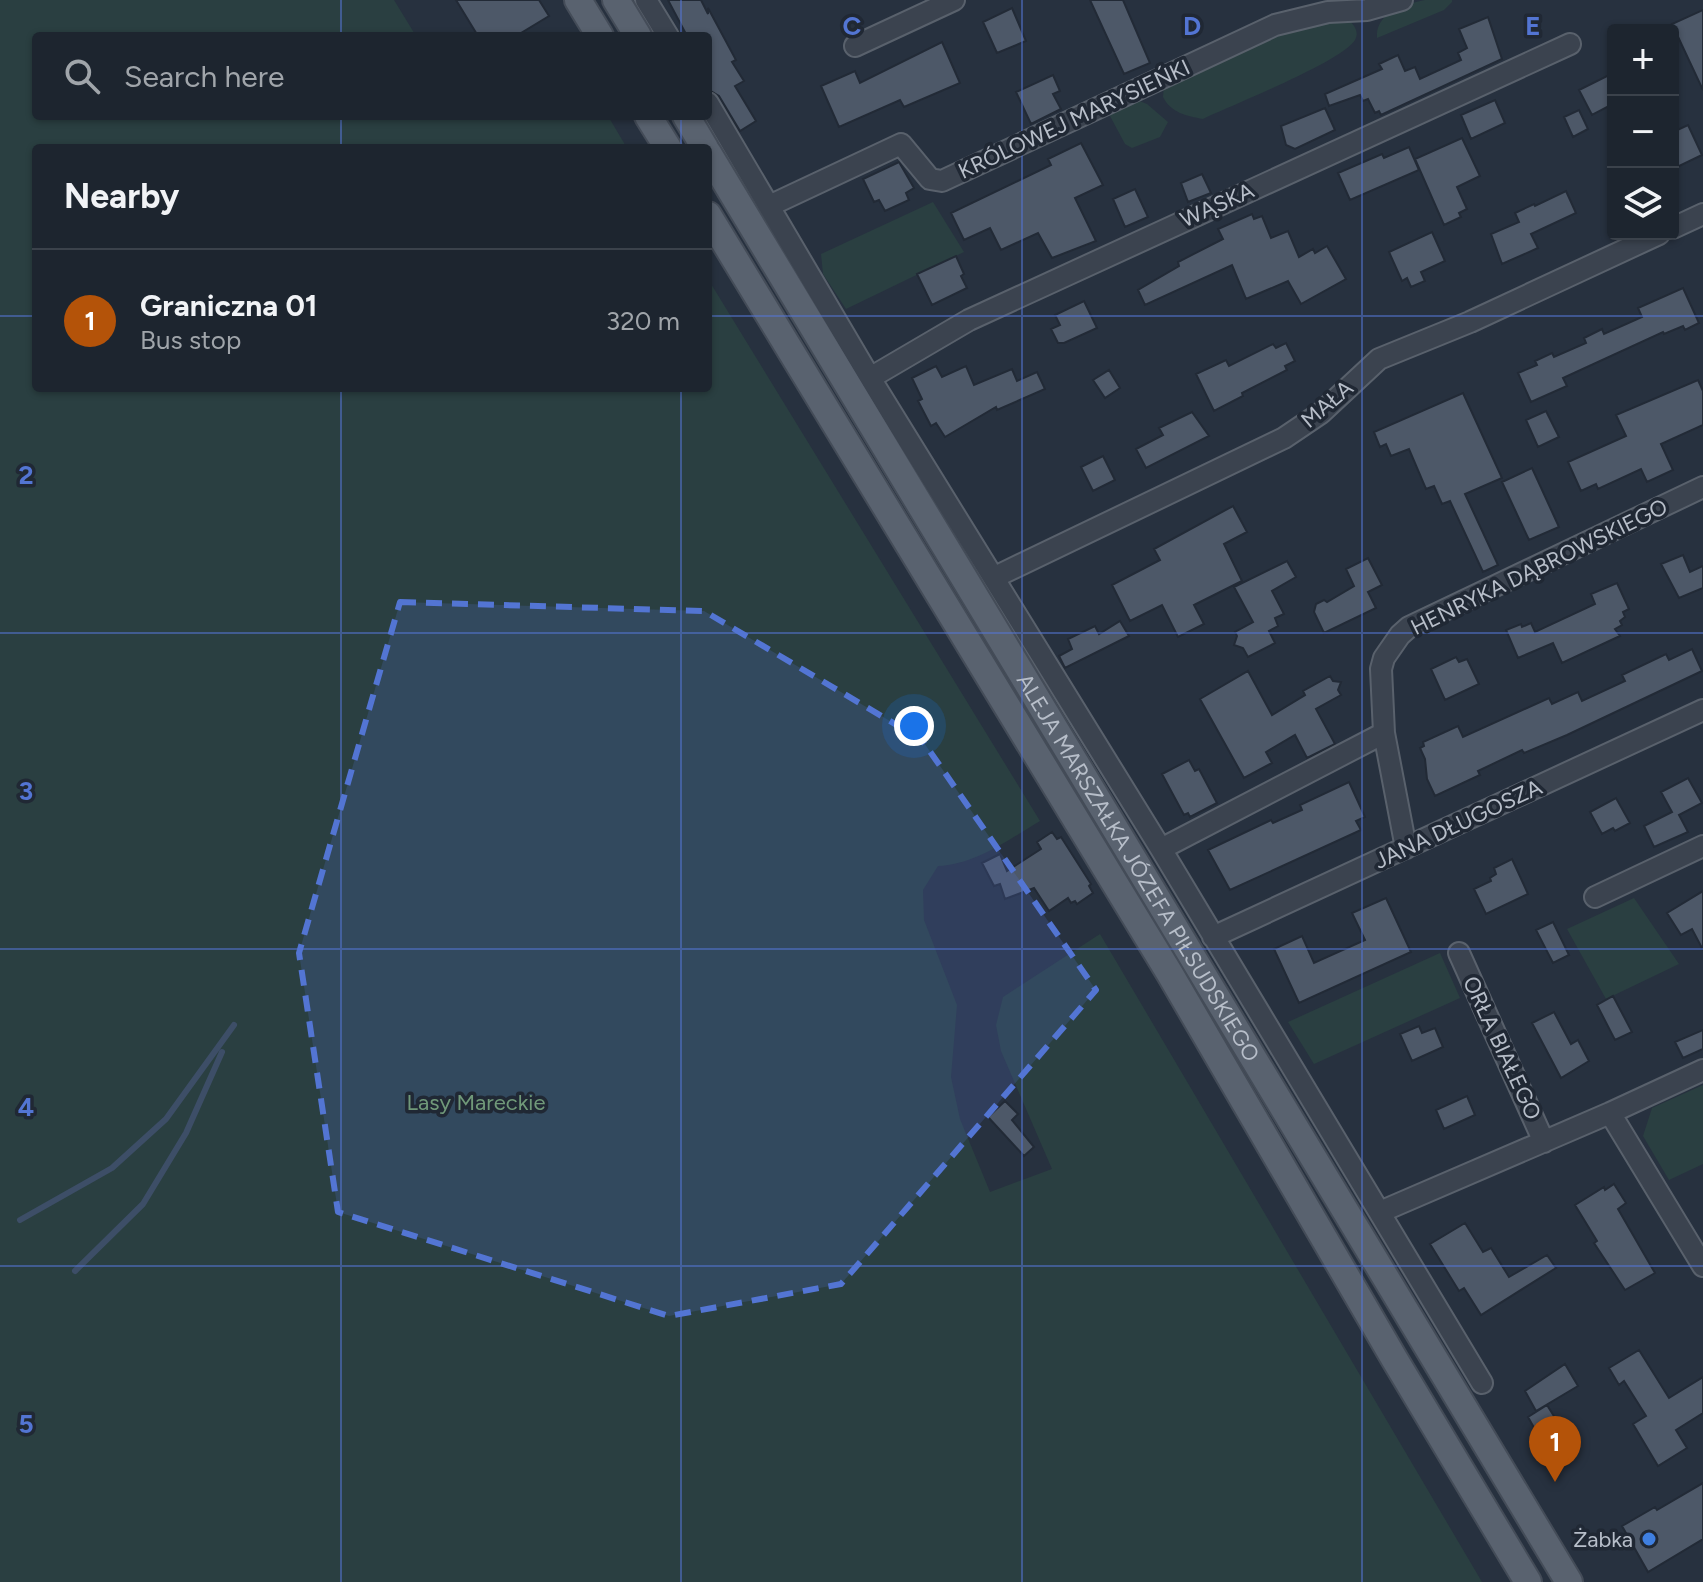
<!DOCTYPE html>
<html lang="en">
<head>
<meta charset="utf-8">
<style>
  :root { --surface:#1d252f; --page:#252d37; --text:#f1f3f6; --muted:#a0a5aa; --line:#3b424b; --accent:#b45309 }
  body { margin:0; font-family:Figtree,sans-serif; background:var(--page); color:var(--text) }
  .controls { position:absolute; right:24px; top:24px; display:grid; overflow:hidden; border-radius:8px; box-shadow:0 2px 6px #0004 }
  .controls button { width:72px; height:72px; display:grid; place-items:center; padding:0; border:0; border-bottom:2px solid var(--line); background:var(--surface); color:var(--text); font:40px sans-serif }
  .you { position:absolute; left:914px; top:726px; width:28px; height:28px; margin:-20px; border:6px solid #fff; border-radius:50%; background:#1a73e8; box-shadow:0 0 0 12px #1a73e833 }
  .badge { display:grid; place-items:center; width:52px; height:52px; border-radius:50%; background:var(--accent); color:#fff; font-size:26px; font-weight:700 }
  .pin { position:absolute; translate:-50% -66px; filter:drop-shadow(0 2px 4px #0008) }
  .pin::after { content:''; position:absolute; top:42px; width:28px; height:24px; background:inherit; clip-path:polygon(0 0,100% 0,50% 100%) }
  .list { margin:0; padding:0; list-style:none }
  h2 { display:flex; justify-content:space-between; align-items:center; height:104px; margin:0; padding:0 32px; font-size:34px }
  h2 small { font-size:26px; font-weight:400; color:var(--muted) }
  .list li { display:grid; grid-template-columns:52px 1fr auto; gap:24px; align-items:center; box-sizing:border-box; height:144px; padding:0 32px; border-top:2px solid var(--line) }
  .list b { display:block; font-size:30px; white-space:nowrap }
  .list p { margin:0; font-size:26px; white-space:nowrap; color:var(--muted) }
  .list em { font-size:26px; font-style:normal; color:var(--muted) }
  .icon { flex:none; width:44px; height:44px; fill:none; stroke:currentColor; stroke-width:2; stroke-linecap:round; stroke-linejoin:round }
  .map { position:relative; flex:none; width:1703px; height:1582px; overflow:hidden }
  .search { position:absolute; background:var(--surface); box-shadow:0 2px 6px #0004; left:32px; top:32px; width:680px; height:88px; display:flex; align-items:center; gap:20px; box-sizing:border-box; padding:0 28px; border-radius:8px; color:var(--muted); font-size:30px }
  .panel { position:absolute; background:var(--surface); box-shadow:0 2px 6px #0004; left:32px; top:144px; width:680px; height:248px; border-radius:8px }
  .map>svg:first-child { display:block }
  .green { fill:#2a3f41 }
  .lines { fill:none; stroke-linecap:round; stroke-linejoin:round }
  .stream { stroke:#3d4e67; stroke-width:6 }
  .building { fill:#4d5868; stroke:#222a36; stroke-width:2 }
  .minor-casing { stroke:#59616c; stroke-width:24 }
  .major-casing { stroke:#444c58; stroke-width:30 }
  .minor { stroke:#3b434f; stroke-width:20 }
  .major { stroke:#59626f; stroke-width:26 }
  .marked { fill:#5375d3; fill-opacity:0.2; stroke:#5375d3; stroke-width:6; stroke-dasharray:16 10; stroke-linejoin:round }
  .grid { fill:none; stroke:#5375d3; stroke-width:2; stroke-opacity:0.55 }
  .shop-dot { fill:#3f7fe0; stroke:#202834; stroke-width:3 }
  .labels { text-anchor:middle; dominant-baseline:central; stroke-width:7; stroke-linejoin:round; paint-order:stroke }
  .street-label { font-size:22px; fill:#b7bec9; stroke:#202834 }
  .park-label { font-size:22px; fill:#709979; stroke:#202834 }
  .poi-label { font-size:22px; fill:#b7bec9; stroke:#202834; text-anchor:end }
  .grid-label { font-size:26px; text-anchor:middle; font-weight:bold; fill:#5375d3; stroke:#202834; stroke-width:7; stroke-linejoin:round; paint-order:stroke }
</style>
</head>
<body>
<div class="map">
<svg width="1703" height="1582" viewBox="0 0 1703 1582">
  <rect width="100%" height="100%" fill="#27313f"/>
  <path class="green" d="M0,0H394L416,36H36V116H465L467,118L473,116H608L627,148H36V388H708V279L1040,821C1010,839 974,865 938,866L923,890L924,920L957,1005L951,1077L960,1119L990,1192L1052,1169L1001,1051L996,1025L1003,997L1100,934L1482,1582H0Z
    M1425,0H1452V2L1444,10L1377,38C1375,13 1405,4 1425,0Z
    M1347,18C1353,24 1360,31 1355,40C1343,61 1230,106 1203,119C1187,116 1171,113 1163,97L1164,85L1273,32Z
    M1132,98L1147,104L1168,122L1160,137L1132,148L1125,144L1110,116L1114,107Z
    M933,202L964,252L846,309L823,274L821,254Z
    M1634,898L1679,964L1606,999L1567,929Z
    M1440,953L1460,998L1314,1064L1288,1022Z
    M1703,1085V1164L1669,1180L1643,1136L1652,1108Z"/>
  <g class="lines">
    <path class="stream" d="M20,1220L112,1168L166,1119L234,1025
      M75,1271L143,1204L186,1133L222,1052"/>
  </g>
  <path class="building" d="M456,0H539L549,16L516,36H478Z
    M668,0H701L708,14V8L736,60L732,62L744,81L735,86L756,121L740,131L719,96L709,90L708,36H687Z
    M1090,0H1123L1150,63L1124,74Z
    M1012,8L1026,41L997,53L983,22Z
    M1703,10V90L1672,24Z
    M1488,17L1502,59L1381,115L1379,111L1375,113L1368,99L1363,101L1360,95L1329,106L1325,94L1382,69L1379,64L1398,55L1405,71L1415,67L1420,79L1461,60L1458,53L1467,48L1459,29Z
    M942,42L960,83L904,107L900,100L839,127L821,86L855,71L860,83Z
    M1613,73V104L1592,115L1579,90Z
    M1053,75L1060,91L1053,94L1061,109L1031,124L1016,92Z
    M1495,100L1505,123L1471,139L1461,115Z
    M1325,108L1335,130L1295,149L1286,145L1281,126Z
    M1579,110L1588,129L1573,137L1564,117Z
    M1688,125L1702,155L1673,169V132Z
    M1462,138L1480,176L1457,187L1467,209L1459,213L1461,217L1444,225L1415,159Z
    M1081,143L1103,185L1075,198L1096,241L1052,258L1038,233L1001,250L990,228L964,240L951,213L1051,165L1048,159Z
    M1409,147L1419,170L1350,200L1338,173L1382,154L1384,158Z
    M899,162L914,188L906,193L909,200L885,211L879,200L874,202L863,179Z
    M1202,174L1211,193L1188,202L1181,183Z
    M1135,189L1148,217L1125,227L1113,199Z
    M1566,191L1576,213L1531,234L1538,248L1502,264L1491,234L1519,222L1515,213L1534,204L1535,206Z
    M1252,214L1254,219L1262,216L1271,238L1288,231L1299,257L1313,249L1315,253L1327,246L1346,279L1301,304L1288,281L1246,299L1232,265L1145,305L1138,290L1179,266L1178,262L1223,239L1218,229Z
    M1432,232L1445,261L1421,272L1425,281L1411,287L1407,278L1402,281L1389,252Z
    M956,256L964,274L961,276L967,288L932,305L917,274Z
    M1683,288L1699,323L1685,330L1683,326L1664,334L1663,332L1563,378L1567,386L1531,402L1518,373L1537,365L1535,361L1552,353L1554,357L1586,343L1584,338L1602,329L1604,334L1642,317L1638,308Z
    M1084,301L1097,328L1064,343H1058L1051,329L1060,325L1055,315Z
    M1286,343L1295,361L1285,366L1287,370L1242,393L1243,396L1214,411L1196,374L1226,360L1229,366L1273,344L1276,348Z
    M936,366L942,377L966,366L974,385L1012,369L1017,381L1037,372L1045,389L997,410L996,407L945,437L936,423L931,426L918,401L922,399L912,378Z
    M1109,370L1120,388L1105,398L1093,380Z
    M1698,380L1703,391V425L1661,444L1673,470L1647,482L1641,469L1598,489L1596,484L1581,491L1568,462L1626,436L1616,415Z
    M1463,393L1502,478L1465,494L1498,565L1483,572L1450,501L1442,504L1434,486L1426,489L1409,449L1391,456L1386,444L1380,447L1374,432Z
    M1546,411L1559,437L1538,447L1526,420Z
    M1192,412L1209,436L1146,468L1136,449L1163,435L1159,428Z
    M1103,456L1115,480L1093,491L1081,467Z
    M1532,468L1559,527L1529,540L1502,482Z
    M1233,506L1247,532L1224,544L1242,581L1194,605L1204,624L1178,637L1162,605L1130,621L1112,585L1160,560L1154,549Z
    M1683,555L1690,572L1703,566V588L1679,598L1661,564Z
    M1368,558L1382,585L1368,592L1376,608L1324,633L1314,612L1316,604L1324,600L1327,602L1354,586L1346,569Z
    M1287,561L1296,577L1272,591L1284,614L1275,618L1278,626L1269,631L1275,643L1248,657L1243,648L1234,645L1237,636L1235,632L1253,622L1234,587Z
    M1617,583L1629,609L1623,612L1625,617L1620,621L1622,625L1615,629L1620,636L1562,663L1553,643L1518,658L1506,630L1521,624L1522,627L1531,623L1535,632L1595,604L1591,594Z
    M1120,621L1129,636L1065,668L1059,656L1072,649L1068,639L1095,626L1099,634Z
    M1692,649L1702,671L1567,735L1524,753L1522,750L1478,771L1480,775L1435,796L1427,779L1425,759L1420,748L1424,746L1423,742L1458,726L1463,737L1549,698L1552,704L1578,692L1582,701L1625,681L1622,675L1666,654L1669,660Z
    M1456,657L1459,662L1467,659L1479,684L1445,700L1431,669Z
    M1248,671L1272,715L1305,695L1303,691L1330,676L1333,681L1341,682L1338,690L1341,695L1316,709L1335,744L1307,758L1295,735L1266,752L1272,763L1244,778L1200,699Z
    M1189,760L1195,771L1199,769L1217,803L1190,817L1188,813L1184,815L1162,774Z
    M1688,778L1702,803L1679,815L1688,832L1654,847L1644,826L1672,812L1661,792Z
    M1349,782L1365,817L1356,821L1361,830L1230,890L1208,850L1271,820L1273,823L1302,810L1300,805Z
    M1616,798L1630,823L1615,831L1613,828L1602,834L1590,812Z
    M1052,832L1057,839L1061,837L1091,884L1089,886L1093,893L1077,904L1075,901L1071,903L1068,898L1049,911L1034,888L1005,899L1000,884L994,886L982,863L1000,854L1007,871L1041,849L1037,842Z
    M1512,859L1528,894L1486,914L1474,889L1491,881L1490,878L1496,874L1494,868Z
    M1703,891V950L1692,929L1681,935L1667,913Z
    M1386,898L1411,952L1299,1003L1274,949L1302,936L1314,963L1365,940L1352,913Z
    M1553,922L1569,955L1553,963L1536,930Z
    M1613,996L1632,1032L1615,1040L1597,1005Z
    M1554,1012L1571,1044L1578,1040L1589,1061L1561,1078L1532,1023Z
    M1419,1026L1422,1033L1435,1028L1443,1047L1412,1061L1400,1034Z
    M1703,1030V1049L1683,1058L1675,1042Z
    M1467,1096L1475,1115L1444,1129L1436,1110Z
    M1005,1101L1018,1114L1012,1120L1034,1147L1024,1156L988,1117Z
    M1614,1184L1626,1203L1618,1209L1655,1273L1625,1290L1594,1243L1597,1241L1575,1205L1604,1187L1605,1190Z
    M1465,1223L1483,1252L1491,1248L1509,1277L1547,1255L1556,1268L1481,1315L1464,1288L1459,1291L1430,1244Z
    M1639,1350L1669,1398L1703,1377V1413L1676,1430L1687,1448L1658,1466L1633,1424L1646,1416L1624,1381L1619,1385L1609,1368Z
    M1565,1364L1578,1386L1536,1411L1525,1391Z
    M1547,1405L1557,1421L1537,1433L1528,1417Z
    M1703,1483V1539L1648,1572L1622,1526L1655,1507L1657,1510Z"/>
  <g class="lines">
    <defs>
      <path id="minor" d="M646,0L668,36
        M855,46L954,0
        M708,103L870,378L1161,849L1482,1383
        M769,206L901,144L930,179L942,181L1275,25L1328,12L1367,10L1402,0
        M1673,228L1703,214
        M870,378L969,320L1570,44
        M995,577L1284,438L1321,413L1379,359L1470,322L1659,234
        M1406,848L1384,733L1381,669L1384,658L1400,635L1409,627L1703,487
        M1161,849L1384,733
        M1595,897L1703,846
        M1213,937L1703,710
        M1459,953L1544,1142
        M1610,1113L1703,1266
        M1380,1212L1610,1113L1703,1070"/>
      <g id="major">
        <path d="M578,0L600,36"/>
        <path d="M616,0L638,36"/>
        <path d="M648,116L668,148"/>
        <path d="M686,116L705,148"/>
        <path id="s1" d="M708,153L1569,1582"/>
        <path d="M708,215L1170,974L1395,1360L1528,1582"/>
      </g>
    </defs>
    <use href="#minor" class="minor-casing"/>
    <use href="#major" class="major-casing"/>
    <use href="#minor" class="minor"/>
    <use href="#major" class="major"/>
  </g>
  <path class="marked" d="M400,602L704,611L922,740L1096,990L841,1284L669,1316L338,1212L299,953Z"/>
  <path class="grid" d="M341,0V36M681,0V36M1022,0V1582M1362,0V1582M341,116V148M681,116V148M0,316H36M708,316H1703M341,388V1582M681,388V1582M0,633H1703M0,949H1703M0,1266H1703"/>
  <circle class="shop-dot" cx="1649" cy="1539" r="8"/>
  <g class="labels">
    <g class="street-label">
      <text transform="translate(1074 119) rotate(-25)">KRÓLOWEJ MARYSIEŃKI</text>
      <text transform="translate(1217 205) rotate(-24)">WĄSKA</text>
      <text transform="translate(1327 404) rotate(-40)">MAŁA</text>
      <text transform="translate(1539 567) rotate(-26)">HENRYKA DĄBROWSKIEGO</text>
      <text transform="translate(1458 824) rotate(-25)">JANA DŁUGOSZA</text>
      <text stroke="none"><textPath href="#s1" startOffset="834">ALEJA MARSZAŁKA JÓZEFA PIŁSUDSKIEGO</textPath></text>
      <text transform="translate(1502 1048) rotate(65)">ORŁA BIAŁEGO</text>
    </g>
    <g class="park-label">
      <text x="476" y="1102">Lasy Mareckie</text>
    </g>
    <g class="poi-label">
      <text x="1633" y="1539">Żabka</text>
    </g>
  </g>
  <g class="grid-label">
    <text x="852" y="35">C</text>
    <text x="1192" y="35">D</text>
    <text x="1533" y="35">E</text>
    <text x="26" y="484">2</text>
    <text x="26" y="800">3</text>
    <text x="26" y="1116">4</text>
    <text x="26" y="1433">5</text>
  </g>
</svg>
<div class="controls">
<button>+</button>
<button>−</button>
<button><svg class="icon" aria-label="layers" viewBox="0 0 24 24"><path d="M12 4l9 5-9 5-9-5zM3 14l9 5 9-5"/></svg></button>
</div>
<div class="you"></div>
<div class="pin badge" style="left:1555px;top:1482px">1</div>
<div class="search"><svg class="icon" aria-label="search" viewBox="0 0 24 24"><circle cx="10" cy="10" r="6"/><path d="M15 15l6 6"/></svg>Search here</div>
<section class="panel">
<h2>Nearby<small></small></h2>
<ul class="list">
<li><span class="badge">1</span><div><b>Graniczna 01</b><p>Bus stop</p></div><em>320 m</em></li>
</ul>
</section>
</div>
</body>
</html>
